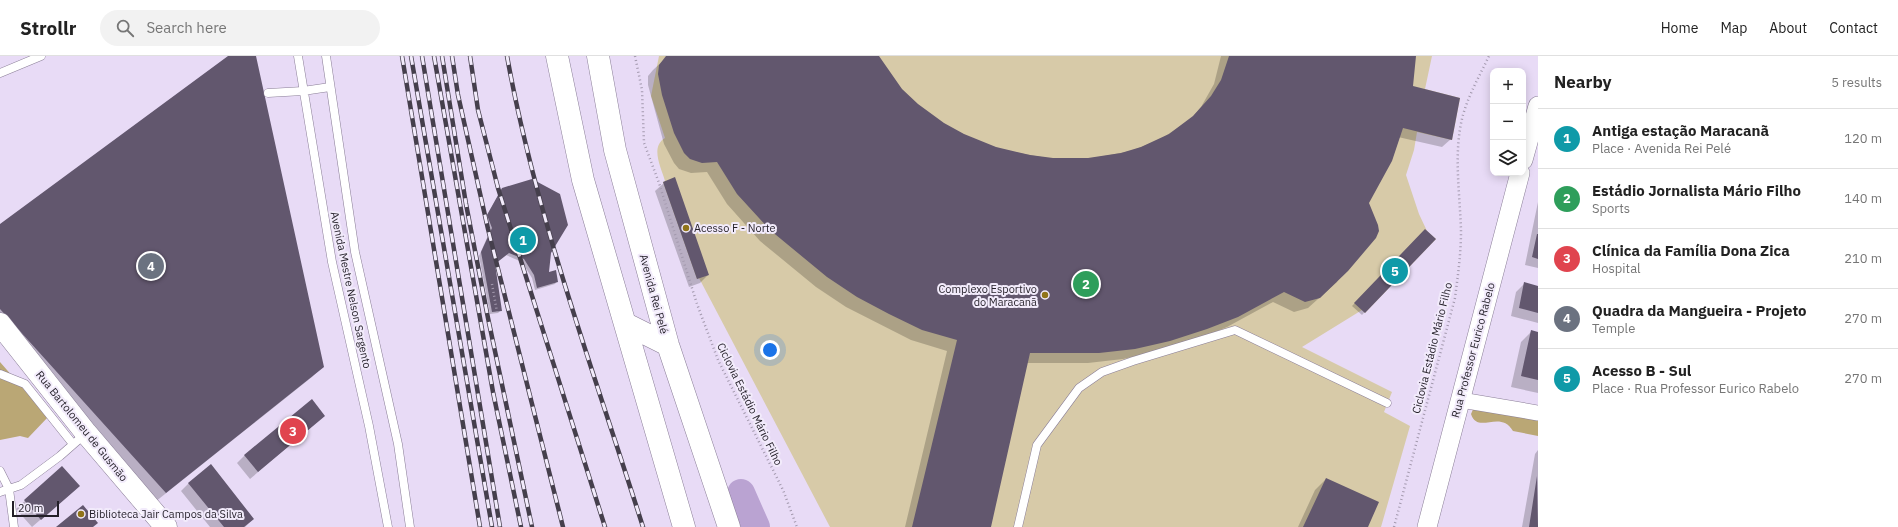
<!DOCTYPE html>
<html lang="en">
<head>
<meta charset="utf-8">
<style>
  :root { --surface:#fff; --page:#f2f2f2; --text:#222; --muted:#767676; --line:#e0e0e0; --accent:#907419 }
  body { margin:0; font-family:"IBM Plex Sans",sans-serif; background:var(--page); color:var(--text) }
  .controls { position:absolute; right:12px; top:12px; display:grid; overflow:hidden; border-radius:8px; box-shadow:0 2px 10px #0003 }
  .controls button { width:36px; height:36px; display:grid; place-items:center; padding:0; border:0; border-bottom:1px solid var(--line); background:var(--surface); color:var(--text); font:20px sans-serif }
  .scale { position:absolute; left:12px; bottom:10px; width:47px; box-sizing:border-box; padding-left:4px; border:2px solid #231f28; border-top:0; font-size:11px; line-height:14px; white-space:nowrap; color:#231f28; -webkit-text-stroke:3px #f2ebfb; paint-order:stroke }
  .you { position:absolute; left:770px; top:294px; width:14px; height:14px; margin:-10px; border:3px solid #fff; border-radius:50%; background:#1a73e8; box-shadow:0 0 0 6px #1a73e833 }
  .badge { display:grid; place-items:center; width:26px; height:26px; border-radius:50%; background:var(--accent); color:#fff; font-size:13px; font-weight:700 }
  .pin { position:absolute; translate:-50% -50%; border:2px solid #fff; box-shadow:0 1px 4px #0006 }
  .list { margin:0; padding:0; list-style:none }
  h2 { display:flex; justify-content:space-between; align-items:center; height:52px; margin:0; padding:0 16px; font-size:17px }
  h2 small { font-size:13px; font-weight:400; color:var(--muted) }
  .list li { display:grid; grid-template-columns:26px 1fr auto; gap:12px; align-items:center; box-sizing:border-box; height:60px; padding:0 16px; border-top:1px solid var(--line) }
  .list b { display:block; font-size:15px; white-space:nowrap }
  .list p { margin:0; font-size:13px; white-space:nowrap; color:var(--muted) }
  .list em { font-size:13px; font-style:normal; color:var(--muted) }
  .icon { flex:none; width:22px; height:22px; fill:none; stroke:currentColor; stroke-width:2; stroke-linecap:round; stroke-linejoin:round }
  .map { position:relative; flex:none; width:1538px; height:471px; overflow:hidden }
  header { display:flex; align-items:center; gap:24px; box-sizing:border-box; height:56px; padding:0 20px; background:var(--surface); border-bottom:1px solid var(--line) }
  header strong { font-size:19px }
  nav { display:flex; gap:22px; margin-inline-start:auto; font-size:14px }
  .search { width:280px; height:36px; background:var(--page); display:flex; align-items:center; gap:10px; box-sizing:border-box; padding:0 14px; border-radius:22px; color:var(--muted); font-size:15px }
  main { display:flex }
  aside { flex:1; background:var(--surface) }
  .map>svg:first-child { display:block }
  .green { fill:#d7caa8 }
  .forest { fill:#baa775 }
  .shadow { fill:#0003 }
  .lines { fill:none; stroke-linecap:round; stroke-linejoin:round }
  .river { stroke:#baa3d2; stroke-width:28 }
  .building { fill:#62576e }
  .service-casing { stroke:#8a7e97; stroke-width:9 }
  .minor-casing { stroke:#8a7e97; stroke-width:16 }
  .tertiary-casing { stroke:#8a7e97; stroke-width:20 }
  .primary-casing { stroke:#8a7e97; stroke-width:23 }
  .path { stroke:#a399ae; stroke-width:2.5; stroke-dasharray:1 3; stroke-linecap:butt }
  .service { stroke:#fff; stroke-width:8 }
  .minor { stroke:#fff; stroke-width:15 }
  .tertiary { stroke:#fff; stroke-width:19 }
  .primary { stroke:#fff; stroke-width:22 }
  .rail-casing { stroke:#453f4c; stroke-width:4.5 }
  .rail { stroke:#f2ebfb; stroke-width:3; stroke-dasharray:9; stroke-linecap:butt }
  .poi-dot { fill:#907419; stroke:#f2ebfb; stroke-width:1.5 }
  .labels { text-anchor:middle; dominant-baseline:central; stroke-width:4; stroke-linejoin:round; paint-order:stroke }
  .poi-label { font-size:11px; fill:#231f28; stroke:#f2ebfb; text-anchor:start }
  .street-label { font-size:11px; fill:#231f28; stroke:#f2ebfb }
</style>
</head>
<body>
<header>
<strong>Strollr</strong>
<div class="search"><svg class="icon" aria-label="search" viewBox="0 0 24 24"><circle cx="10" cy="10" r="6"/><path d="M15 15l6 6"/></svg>Search here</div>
<nav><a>Home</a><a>Map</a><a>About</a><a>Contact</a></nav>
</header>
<main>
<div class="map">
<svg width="1538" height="471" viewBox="0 0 1538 471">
  <rect width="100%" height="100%" fill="#e8dbf6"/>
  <path class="green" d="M659,0H1432L1425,33L1460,42L1452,84L1417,76L1414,94L1406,119L1419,158L1427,175L1436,183L1365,257L1362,254L1302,291L1392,336L1384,356L1410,370L1381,471H830L699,222L697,223L663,126L665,125C661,111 650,91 665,82L651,40Z"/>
  <path class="forest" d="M0,306L48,361L28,382L20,380L0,384Z
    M1475,349L1538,358V380L1513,375C1500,353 1478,379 1471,358Z"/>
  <path class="shadow" d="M229,0H255L323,310L312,321L155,446L0,275V169Z
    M668,0H877L895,26L917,49L944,68L974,84L1007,95L1053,103H1088L1131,95L1161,83L1191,63L1201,51L1214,28L1221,0H1415L1411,34L1451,83L1442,91L1398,81L1368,147L1337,226L1308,252L1294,256L1273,246L1227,271L1196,284L1159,295L1123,303L1088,307H1027L990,471H905L947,295L911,284L846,251L816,231L760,185L727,148L707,116L691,117L679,113L674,107L664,88L648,29V20L653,14Z
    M664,127L708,219L700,227L689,231L655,135Z
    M503,132L550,197L547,218L557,225L555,228L535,234L532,222L522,206L506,199L494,208L501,254L498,257L490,258L479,200L490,175L485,162Z
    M1538,146V212L1525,209Z
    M1425,174L1434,183L1362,259L1352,250Z
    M1525,227L1538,231V267L1511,260L1516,236Z
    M1532,275L1538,277V337L1511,331L1521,286Z
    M324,360L250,423L237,407L245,399Z
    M1538,394V471H1522L1535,398Z
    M62,411L70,438L32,471L16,453Z
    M1326,423L1367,471H1298L1315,434Z
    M189,427L253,463L245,471H210L181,435Z"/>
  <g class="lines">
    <path class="river" d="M741,437L756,471"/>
  </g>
  <path class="building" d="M228,0H256L324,311L166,437L0,253V168Z
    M666,0H879L902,33L918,48L944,67L964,78L996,91L1030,99L1053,102H1088L1121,97L1141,91L1169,78L1193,60L1211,40L1221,24L1229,0H1416L1413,30L1460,42L1452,84L1403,72L1392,105L1369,147L1378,169L1379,175L1376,182L1348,215L1320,242L1305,246L1284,236L1238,261L1207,273L1170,285L1135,293L1099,297H1030L991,471H912L957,284L922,274L889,258L857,241L827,221L770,174L737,138L717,106L702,107L690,103L684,97L674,77L662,39L658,18L659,9Z
    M675,121L709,219L697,223L663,126Z
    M532,123L560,138L568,169L551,197L549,216L556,214L558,226L537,232L534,219L524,203L509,197L495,208L502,255L492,256L481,196L492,172L487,159L502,132Z
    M1425,173L1436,183L1365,257L1354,247Z
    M1537,178H1538V203L1532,201Z
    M1524,226L1538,230V257L1519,252Z
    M1531,274L1538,276V324L1521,320Z
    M312,343L325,360L258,416L244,399Z
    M211,408L254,463L244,471H224L188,427Z
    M62,410L80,430L41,464L24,444Z
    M1537,420L1538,471H1529Z
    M1326,422L1379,446L1368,471H1303Z
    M83,449L98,467L93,471H56Z"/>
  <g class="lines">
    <defs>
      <path id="service" d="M298,0L332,206L369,370L388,471
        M326,0L355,196L398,388L410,471
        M0,17L41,0
        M268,37L303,35L330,31
        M0,318L25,328L73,388
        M0,415L9,433L14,471
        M0,436L21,429L60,400L85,378
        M1018,471L1037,389L1079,332L1102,316L1133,305L1235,274L1387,347"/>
      <path id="minor" d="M1461,344L1538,357"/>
      <path id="tertiary" d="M1523,104L1538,50
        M1427,471L1520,117"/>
      <path id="primary" d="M557,0L583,124L684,471
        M598,0L615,94L668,289L729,471
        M0,268L86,377L166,471
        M626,268L668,289"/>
    </defs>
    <use href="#service" class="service-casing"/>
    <use href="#minor" class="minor-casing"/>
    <use href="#tertiary" class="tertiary-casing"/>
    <use href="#primary" class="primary-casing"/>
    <path class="path" d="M635,0L642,34L644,87L659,127L697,248L718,304L783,434L797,471
      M492,228L497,256
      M1394,471L1455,242C1458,219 1461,197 1461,175C1460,137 1453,96 1463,59C1469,38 1480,19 1489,0"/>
    <use href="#service" class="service"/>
    <use href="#minor" class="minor"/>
    <use href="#tertiary" class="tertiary"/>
    <use href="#primary" class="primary"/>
    <defs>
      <path id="rail" d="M402,0L480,471
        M411,0L492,471
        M422,0L500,471
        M434,0L493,336L521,471
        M442,0L466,148L488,262L532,471
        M452,0L458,39L488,173L563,471
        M470,0L478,54L498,132L605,471
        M507,0C536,161 594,316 643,471"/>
    </defs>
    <use href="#rail" class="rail-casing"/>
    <use href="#rail" class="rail"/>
  </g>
  <g class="poi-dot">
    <circle cx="686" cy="172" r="4"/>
    <circle cx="1045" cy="239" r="4"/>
    <circle cx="81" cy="458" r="4"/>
  </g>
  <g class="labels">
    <g class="poi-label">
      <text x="694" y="172">Acesso F - Norte</text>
      <text x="1037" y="233" text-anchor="end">Complexo Esportivo<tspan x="1037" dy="13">do Maracanã</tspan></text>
      <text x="89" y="458">Biblioteca Jair Campos da Silva</text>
    </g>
    <g class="street-label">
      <text transform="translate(351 234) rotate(78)">Avenida Mestre Nelson Sargento</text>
      <text transform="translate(654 238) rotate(75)">Avenida Rei Pelé</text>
      <text transform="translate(1432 292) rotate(-76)">Ciclovia Estádio Mário Filho</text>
      <text transform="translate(1473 294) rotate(-75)">Rua Professor Eurico Rabelo</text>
      <text transform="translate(750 348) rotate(64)">Ciclovia Estádio Mário Filho</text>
      <text transform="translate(82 370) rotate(51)">Rua Bartolomeu de Gusmão</text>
    </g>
  </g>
</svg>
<div class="controls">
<button>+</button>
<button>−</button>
<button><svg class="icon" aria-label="layers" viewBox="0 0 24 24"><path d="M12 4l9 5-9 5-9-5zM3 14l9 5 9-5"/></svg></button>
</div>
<div class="scale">20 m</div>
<div class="you"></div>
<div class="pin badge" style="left:523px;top:184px;background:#0f9aa8">1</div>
<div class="pin badge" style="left:1086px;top:228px;background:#2e9e5b">2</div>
<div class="pin badge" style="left:293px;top:375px;background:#e0444e">3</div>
<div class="pin badge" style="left:151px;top:210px;background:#6b7280">4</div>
<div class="pin badge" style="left:1395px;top:215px;background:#0f9aa8">5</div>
</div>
<aside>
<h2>Nearby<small>5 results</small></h2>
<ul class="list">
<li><span class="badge" style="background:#0f9aa8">1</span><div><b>Antiga estação Maracanã</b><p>Place · Avenida Rei Pelé</p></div><em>120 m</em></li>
<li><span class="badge" style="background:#2e9e5b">2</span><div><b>Estádio Jornalista Mário Filho</b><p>Sports</p></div><em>140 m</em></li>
<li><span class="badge" style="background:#e0444e">3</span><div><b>Clínica da Família Dona Zica</b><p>Hospital</p></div><em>210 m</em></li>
<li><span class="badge" style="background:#6b7280">4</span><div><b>Quadra da Mangueira - Projeto</b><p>Temple</p></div><em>270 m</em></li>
<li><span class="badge" style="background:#0f9aa8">5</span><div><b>Acesso B - Sul</b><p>Place · Rua Professor Eurico Rabelo</p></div><em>270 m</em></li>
</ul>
</aside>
</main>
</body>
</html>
